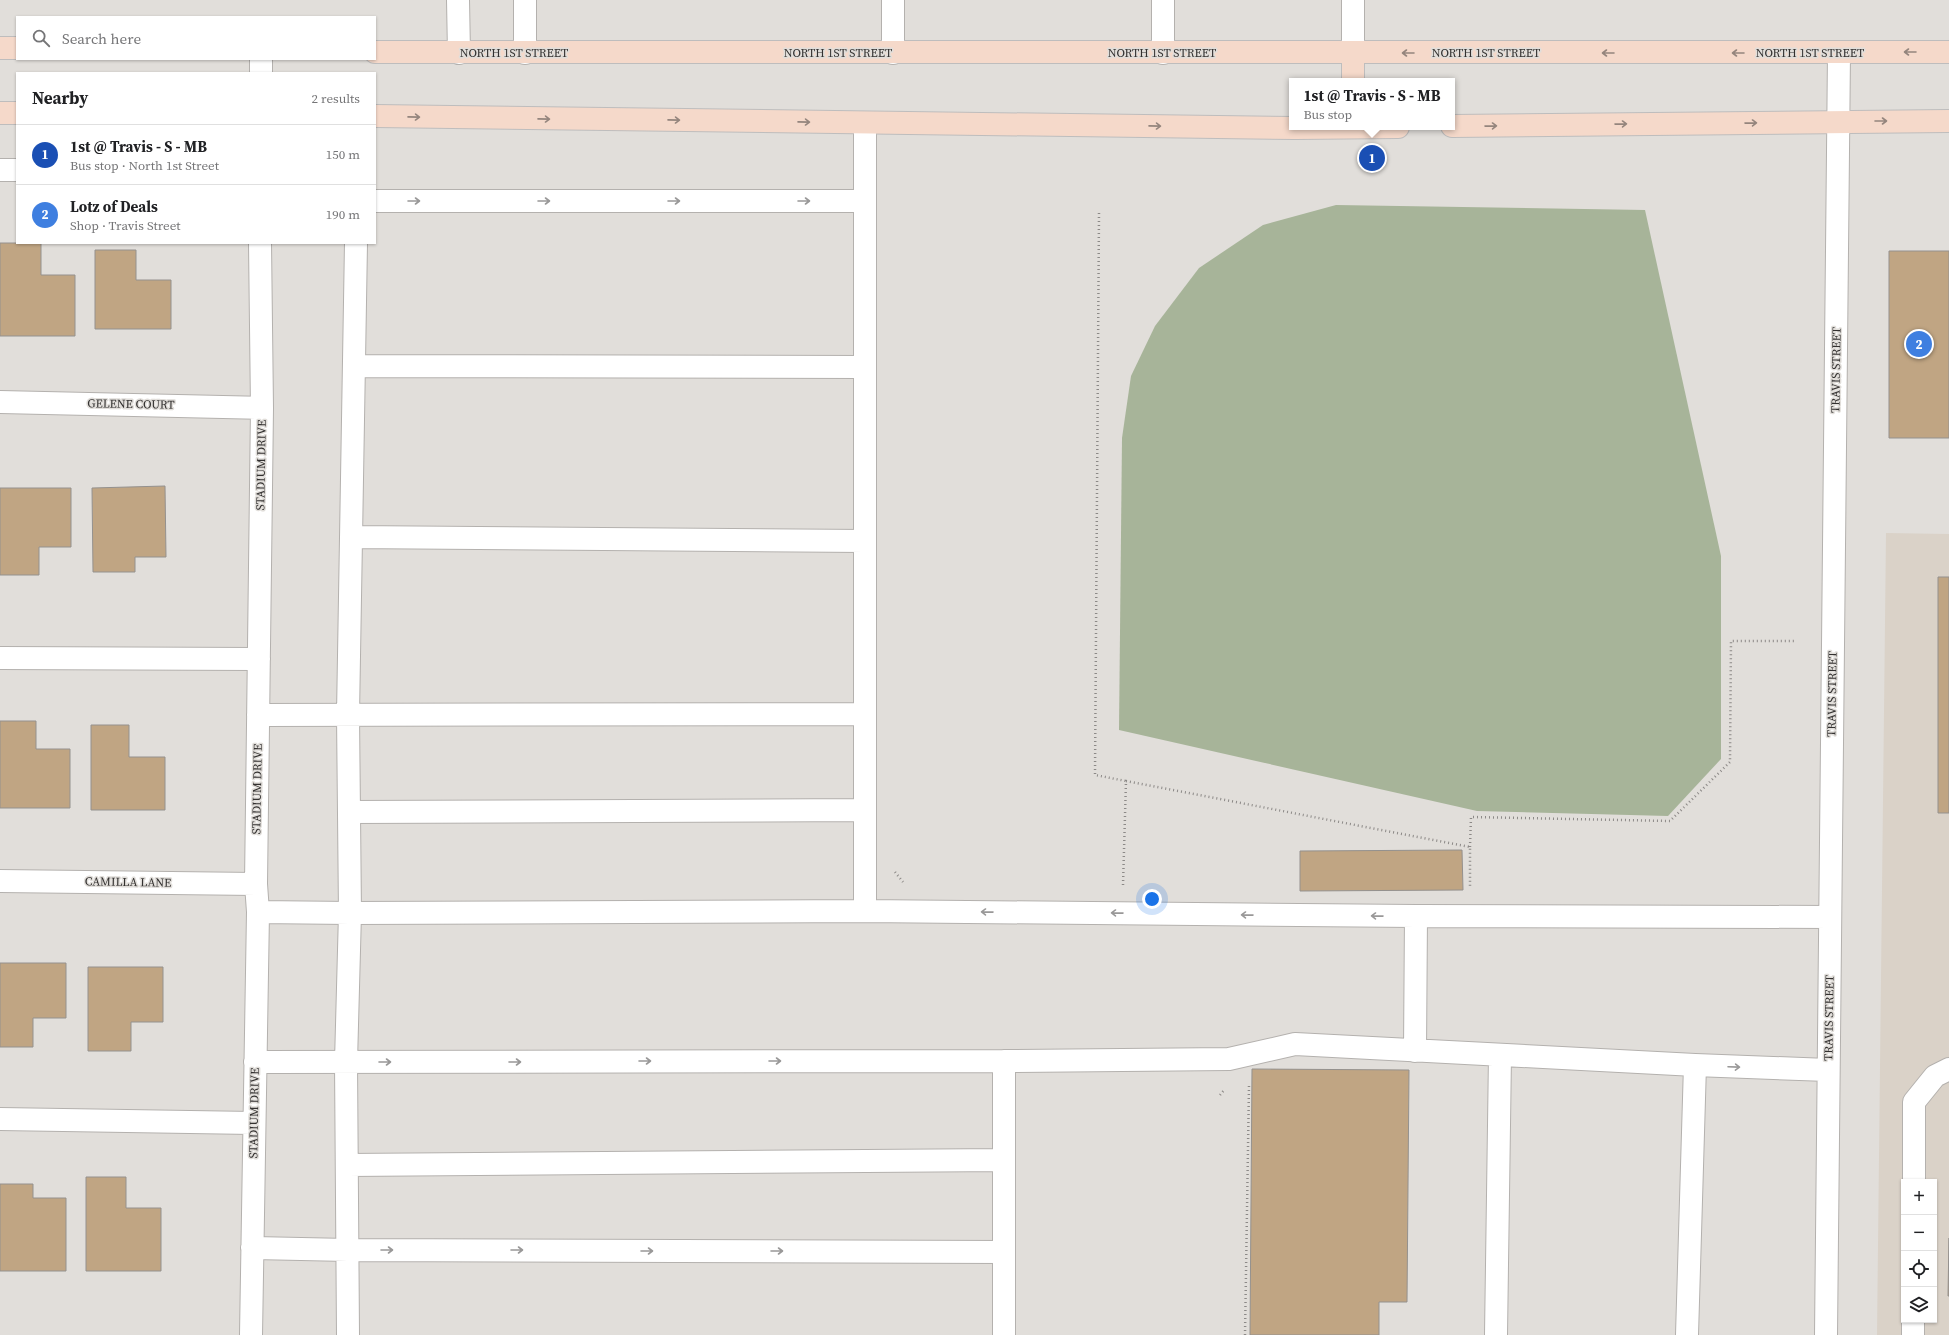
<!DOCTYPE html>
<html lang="en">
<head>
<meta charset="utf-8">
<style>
  :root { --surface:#fff; --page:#f6f6f6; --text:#202124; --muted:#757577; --line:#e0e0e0; --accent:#0f766e }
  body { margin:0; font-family:"Source Serif 4",serif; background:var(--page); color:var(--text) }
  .controls { position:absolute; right:12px; bottom:12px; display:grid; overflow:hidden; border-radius:0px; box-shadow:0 1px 3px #0004 }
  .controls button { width:36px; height:36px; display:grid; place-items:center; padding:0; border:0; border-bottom:1px solid var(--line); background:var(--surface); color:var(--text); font:20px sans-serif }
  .you { position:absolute; left:1152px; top:899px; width:14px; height:14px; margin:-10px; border:3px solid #fff; border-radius:50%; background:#1a73e8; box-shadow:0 0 0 6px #1a73e833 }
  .badge { display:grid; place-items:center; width:26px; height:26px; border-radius:50%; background:var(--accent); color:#fff; font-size:13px; font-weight:700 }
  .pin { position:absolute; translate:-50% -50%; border:2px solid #fff; box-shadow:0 1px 4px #0006 }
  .popup { position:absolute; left:1289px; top:78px; width:166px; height:52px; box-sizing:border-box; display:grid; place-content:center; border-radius:0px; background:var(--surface); filter:drop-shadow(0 1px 3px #0005); font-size:13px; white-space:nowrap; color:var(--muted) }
  .popup b { font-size:15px; color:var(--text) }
  .popup::after { content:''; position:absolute; left:50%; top:100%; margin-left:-8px; border:8px solid transparent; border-top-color:var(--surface) }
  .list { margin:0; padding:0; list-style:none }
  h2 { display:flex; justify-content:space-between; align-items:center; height:52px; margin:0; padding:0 16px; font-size:17px }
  h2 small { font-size:13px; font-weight:400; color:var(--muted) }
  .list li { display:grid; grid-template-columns:26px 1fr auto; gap:12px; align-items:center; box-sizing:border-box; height:60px; padding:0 16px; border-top:1px solid var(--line) }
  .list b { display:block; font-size:15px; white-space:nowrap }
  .list p { margin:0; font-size:13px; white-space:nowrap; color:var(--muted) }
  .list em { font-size:13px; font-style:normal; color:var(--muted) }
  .icon { flex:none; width:22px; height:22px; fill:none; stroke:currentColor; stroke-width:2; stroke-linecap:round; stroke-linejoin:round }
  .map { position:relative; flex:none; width:1949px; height:1335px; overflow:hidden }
  .search { position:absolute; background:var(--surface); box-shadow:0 1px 3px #0004; left:16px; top:16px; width:360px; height:44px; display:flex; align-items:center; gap:10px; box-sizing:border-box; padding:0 14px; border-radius:0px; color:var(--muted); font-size:15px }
  .panel { position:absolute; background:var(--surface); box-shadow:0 1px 3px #0004; left:16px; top:72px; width:360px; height:172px; border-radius:0px }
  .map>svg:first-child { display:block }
  .built { fill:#dad2c8; fill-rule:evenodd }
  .green { fill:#a7b499 }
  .building { fill:#c0a583; stroke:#94918e }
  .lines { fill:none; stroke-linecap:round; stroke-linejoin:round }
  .minor-casing { stroke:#b4b1ae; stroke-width:24 }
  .major-casing { stroke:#bebdbd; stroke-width:24 }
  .path { stroke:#8c8987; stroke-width:2.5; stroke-dasharray:1 3; stroke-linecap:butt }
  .minor { stroke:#fff; stroke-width:22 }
  .major { stroke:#f5d9ca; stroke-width:22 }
  .oneway { stroke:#94857d }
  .oneway2 { stroke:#999898 }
  .labels { text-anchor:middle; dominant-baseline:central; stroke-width:3; stroke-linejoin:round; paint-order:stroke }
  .street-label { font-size:12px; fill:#333130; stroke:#e1deda }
</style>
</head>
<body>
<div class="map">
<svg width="1949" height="1335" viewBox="0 0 1949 1335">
  <rect width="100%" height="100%" fill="#e1deda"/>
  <path class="built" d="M1886,533L1949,534V1335H1877ZM1904,1182H1934V1320H1904Z"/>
  <path class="green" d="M1336,205L1645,210L1721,556V759L1668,816L1477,811L1119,730L1122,438L1131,376L1155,326L1199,268L1263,225Z"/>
  <path class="building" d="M0,243H41V275H75V336H0Z
    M95,250H136V280H171V329H95Z
    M1889,251H1949V438H1889Z
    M165,486L166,557H135V572H93L92,488Z
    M0,488H71V547H39V575H0Z
    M1938,577H1949V813H1938Z
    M0,721H36V749H70V808H0Z
    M91,725H129V757H165V810H91Z
    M1462,850L1463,890L1300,891V851Z
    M0,963H66V1018H33V1047H0Z
    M88,967H163V1022H131V1051H88Z
    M1252,1069L1409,1070L1407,1302H1379V1335H1250Z
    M86,1177H126V1208H161V1271H86Z
    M0,1184H33V1198H66V1271H0Z
    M1949,1238V1296H1948Z"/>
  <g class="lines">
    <defs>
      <path id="minor" d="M458,0L459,53
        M525,0V53
        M893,0V53
        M1163,0V53
        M1353,0V53
        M261,59V73
        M0,170H17
        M375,201H865
        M354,366L865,367
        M0,402L262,408
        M351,537L865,541
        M0,658L259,659
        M258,715L865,714
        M349,812L865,810
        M0,881L256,884
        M865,911L1416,916L1830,917
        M258,912L350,913L348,715L356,243
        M1415,1051L1416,916
        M255,1062L1004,1061
        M0,1119L253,1123
        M347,1165L1004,1160
        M1914,1182V1102L1935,1076L1949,1069
        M252,1248L348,1250L1004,1252
        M251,1335L258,912L256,884L262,408L260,243
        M348,1335L346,1062L350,913L865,911V123
        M1004,1335V1061L1229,1059L1295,1044L1695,1065L1828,1070
        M1496,1335L1500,1055
        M1687,1335L1695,1065
        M1826,1335L1839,53
        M1913,1335V1320"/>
      <path id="major" d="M0,48H17
        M375,52H1949
        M1353,81V53
        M0,113H17
        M375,116L1295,128L1398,127
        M1452,126L1949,121"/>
    </defs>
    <use href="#minor" class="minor-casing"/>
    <use href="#major" class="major-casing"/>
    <path class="path" d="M1099,213L1095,775L1126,781
      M1470,847L1471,817L1670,821L1730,762L1731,641H1795
      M895,872L903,882
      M1123,885L1126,781L1470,847V888
      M1220,1095L1225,1089
      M1245,1335L1249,1085"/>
    <use href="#minor" class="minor"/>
    <use href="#major" class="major"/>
  </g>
  <defs><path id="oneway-shaft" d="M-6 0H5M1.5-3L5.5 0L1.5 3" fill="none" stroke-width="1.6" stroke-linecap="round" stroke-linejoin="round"/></defs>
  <g class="oneway">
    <use href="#oneway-shaft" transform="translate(1910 52) rotate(180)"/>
    <use href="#oneway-shaft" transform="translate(1408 53) rotate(180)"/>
    <use href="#oneway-shaft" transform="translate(1608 53) rotate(180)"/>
    <use href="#oneway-shaft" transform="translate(1738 53) rotate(180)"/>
    <use href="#oneway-shaft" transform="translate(414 117) rotate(1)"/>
    <use href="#oneway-shaft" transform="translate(544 119) rotate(1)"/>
    <use href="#oneway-shaft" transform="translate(674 120) rotate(1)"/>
    <use href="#oneway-shaft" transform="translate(1881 121)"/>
    <use href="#oneway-shaft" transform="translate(804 122) rotate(1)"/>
    <use href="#oneway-shaft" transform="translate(1751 123) rotate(-1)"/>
    <use href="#oneway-shaft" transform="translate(1621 124) rotate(-1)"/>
    <use href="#oneway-shaft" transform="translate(1155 126) rotate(1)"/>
    <use href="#oneway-shaft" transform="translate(1491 126) rotate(-1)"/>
  </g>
  <g class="oneway2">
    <use href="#oneway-shaft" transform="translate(414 201)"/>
    <use href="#oneway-shaft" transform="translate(544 201)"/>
    <use href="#oneway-shaft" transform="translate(674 201)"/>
    <use href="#oneway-shaft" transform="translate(804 201)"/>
    <use href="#oneway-shaft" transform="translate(987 912) rotate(-179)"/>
    <use href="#oneway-shaft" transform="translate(1117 913) rotate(-179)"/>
    <use href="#oneway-shaft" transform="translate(1247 915) rotate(-179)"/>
    <use href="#oneway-shaft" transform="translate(1377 916) rotate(-179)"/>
    <use href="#oneway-shaft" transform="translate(645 1061)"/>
    <use href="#oneway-shaft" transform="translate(775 1061)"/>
    <use href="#oneway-shaft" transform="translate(385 1062)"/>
    <use href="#oneway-shaft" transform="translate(515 1062)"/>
    <use href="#oneway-shaft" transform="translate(1734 1067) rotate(2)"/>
    <use href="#oneway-shaft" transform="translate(387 1250)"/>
    <use href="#oneway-shaft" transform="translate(517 1250)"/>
    <use href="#oneway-shaft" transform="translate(647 1251)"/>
    <use href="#oneway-shaft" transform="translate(777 1251)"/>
  </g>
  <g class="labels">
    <g class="street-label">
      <text x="514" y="53">NORTH 1ST STREET</text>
      <text x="838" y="53">NORTH 1ST STREET</text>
      <text x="1162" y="53">NORTH 1ST STREET</text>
      <text x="1486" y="53">NORTH 1ST STREET</text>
      <text x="1810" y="53">NORTH 1ST STREET</text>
      <text transform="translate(1836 370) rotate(-89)">TRAVIS STREET</text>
      <text transform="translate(131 404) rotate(1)">GELENE COURT</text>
      <text transform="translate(261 465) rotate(-89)">STADIUM DRIVE</text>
      <text transform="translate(1832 694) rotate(-89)">TRAVIS STREET</text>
      <text transform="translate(257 789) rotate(-89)">STADIUM DRIVE</text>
      <text transform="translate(128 882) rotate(1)">CAMILLA LANE</text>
      <text transform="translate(1829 1018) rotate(-89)">TRAVIS STREET</text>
      <text transform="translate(254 1113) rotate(-89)">STADIUM DRIVE</text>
    </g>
  </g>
</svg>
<div class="controls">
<button>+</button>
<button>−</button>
<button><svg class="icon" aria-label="locate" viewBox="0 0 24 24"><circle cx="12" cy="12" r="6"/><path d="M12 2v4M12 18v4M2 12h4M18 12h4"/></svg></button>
<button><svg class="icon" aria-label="layers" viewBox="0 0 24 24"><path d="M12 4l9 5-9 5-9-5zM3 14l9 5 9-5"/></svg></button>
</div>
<div class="you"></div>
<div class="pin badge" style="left:1372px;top:158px;background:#1a4fb4">1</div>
<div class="popup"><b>1st @ Travis - S - MB</b>Bus stop</div>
<div class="pin badge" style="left:1919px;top:344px;background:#3f7fe0">2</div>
<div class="search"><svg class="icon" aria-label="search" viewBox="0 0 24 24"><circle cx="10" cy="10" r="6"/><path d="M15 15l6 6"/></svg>Search here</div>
<section class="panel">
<h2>Nearby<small>2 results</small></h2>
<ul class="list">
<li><span class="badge" style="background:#1a4fb4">1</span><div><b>1st @ Travis - S - MB</b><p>Bus stop · North 1st Street</p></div><em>150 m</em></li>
<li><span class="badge" style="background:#3f7fe0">2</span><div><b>Lotz of Deals</b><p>Shop · Travis Street</p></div><em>190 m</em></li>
</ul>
</section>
</div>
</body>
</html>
